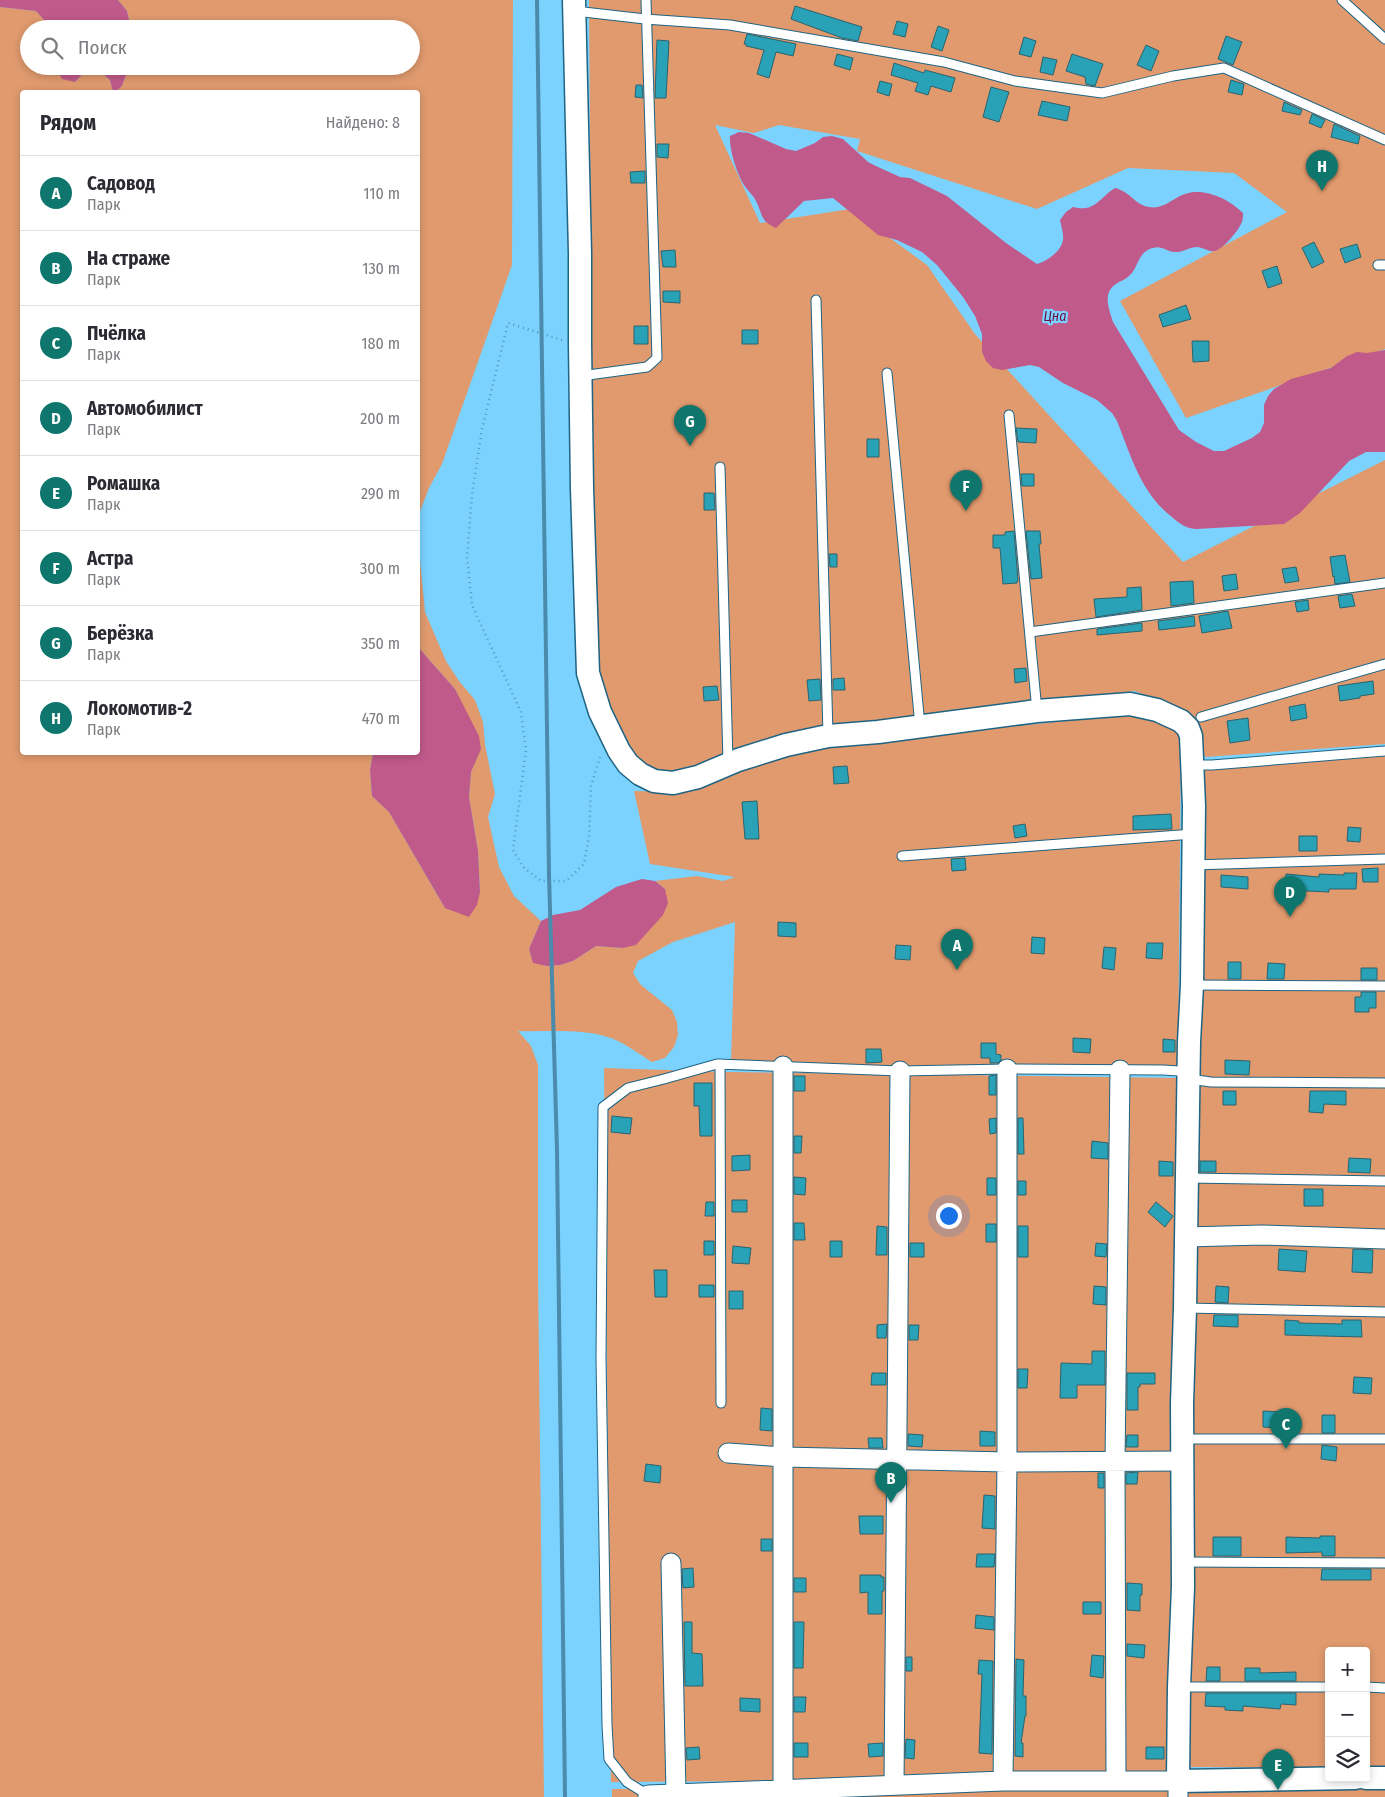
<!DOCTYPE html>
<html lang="ru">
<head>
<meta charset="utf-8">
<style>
  :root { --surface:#fff; --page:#f2f2f3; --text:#2b2b33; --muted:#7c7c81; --line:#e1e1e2; --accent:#0f766e }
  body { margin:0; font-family:"Fira Sans Condensed",sans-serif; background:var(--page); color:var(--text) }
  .controls { position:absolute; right:15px; bottom:15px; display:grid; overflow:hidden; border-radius:5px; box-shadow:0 2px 8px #0003 }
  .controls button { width:45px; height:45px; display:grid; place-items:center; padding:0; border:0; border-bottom:1px solid var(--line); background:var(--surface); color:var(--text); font:25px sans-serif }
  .you { position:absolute; left:948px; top:1215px; width:18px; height:18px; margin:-12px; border:4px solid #fff; border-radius:50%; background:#1a73e8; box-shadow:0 0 0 8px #1a73e833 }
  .badge { display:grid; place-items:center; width:32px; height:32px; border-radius:50%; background:var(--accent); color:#fff; font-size:16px; font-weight:700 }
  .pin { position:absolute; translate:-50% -41px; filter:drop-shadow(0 1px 2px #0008) }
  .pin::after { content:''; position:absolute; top:26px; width:18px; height:15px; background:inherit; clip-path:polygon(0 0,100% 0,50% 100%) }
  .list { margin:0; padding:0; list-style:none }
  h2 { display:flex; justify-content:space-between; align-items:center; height:65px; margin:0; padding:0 20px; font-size:21px }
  h2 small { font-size:16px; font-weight:400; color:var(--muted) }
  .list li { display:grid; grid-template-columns:32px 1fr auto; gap:15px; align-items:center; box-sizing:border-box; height:75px; padding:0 20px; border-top:1px solid var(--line) }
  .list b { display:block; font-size:19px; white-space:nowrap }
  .list p { margin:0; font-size:16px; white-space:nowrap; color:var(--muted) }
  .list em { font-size:16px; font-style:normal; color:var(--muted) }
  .icon { flex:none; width:28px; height:28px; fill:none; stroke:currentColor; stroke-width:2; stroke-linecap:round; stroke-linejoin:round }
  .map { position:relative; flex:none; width:1385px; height:1797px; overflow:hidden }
  .search { position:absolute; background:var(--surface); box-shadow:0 2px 8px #0003; left:20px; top:20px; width:400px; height:55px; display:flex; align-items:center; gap:12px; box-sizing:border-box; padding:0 18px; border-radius:28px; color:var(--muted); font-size:19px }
  .panel { position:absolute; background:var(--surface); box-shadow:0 2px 8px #0003; left:20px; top:90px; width:400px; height:665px; border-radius:5px }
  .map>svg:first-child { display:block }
  .green { fill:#e09a6e }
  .water { fill:#c05a8a }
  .building { fill:#29a1b6; stroke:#2a646f }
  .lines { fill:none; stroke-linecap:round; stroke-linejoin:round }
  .service-casing { stroke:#1f6483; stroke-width:11 }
  .minor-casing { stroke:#1f6483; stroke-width:21 }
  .tertiary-casing { stroke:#1f6483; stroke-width:25 }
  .path { stroke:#5499bb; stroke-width:2.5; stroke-dasharray:1 4; stroke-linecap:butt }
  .service { stroke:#fff; stroke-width:9 }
  .minor { stroke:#fff; stroke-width:19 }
  .tertiary { stroke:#fff; stroke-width:22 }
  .rail { stroke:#4a8aaa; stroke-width:4 }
  .labels { text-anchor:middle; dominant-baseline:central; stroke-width:4.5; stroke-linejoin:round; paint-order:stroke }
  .water-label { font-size:14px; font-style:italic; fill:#6d0d44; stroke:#7bd2fe }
</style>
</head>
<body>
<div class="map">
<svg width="1385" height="1797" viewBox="0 0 1385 1797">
  <rect width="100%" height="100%" fill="#7bd2fe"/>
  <path class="green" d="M118,0H513L512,265L442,464L429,488L419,514L418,537V92H115L122,86L129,66H411V29H131L127,11Z
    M589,0H1385V349L1186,418L1120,301L1287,212L1234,173L1128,168L1037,209L857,151L860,139L779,125L754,133L715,125L760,223L850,209L927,265L975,334L1183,562L1385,460V744L1205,757L1194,717L1135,691L824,728L734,749L673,778L628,761L594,669Z
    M0,7L36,11L44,20L46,29H29V66H55L75,82L90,66H94L110,80L113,92H22V752L373,753L370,770L372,796L389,812L445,908L480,892L478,851L469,797L471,772L481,748L455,689L418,647V540L425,612L446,661L459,681L475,700L483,722L485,745L495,794L488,817L499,867L514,896L541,921L529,949L533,962L547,966L560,965L573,961L596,946L623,948L665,889L655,881L697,876L723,881L735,877L650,864L634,791L679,792L784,749L1128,715L1147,717L1181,732L1178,1068L731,1064L735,922L673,942L638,961L633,973L641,985L672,1010L677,1022L678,1035L674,1047L665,1058L652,1062C639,1054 625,1043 611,1038C582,1028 548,1032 518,1031L531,1046L538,1065V1275L544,1797H0Z
    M1385,752V1237L1186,1235L1197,762Z
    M604,1068L729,1072L1179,1078L1174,1227L1172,1778L611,1782Z
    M1188,1242L1385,1247V1768H1366V1651H1329V1768L1187,1767Z
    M1385,1780V1797H612V1789L1171,1786Z"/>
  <path class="water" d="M0,0H118L127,11L131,29H46L44,20L36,11L0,7Z
    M55,66H90L75,82L62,79Z
    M94,66H129L122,86L115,92H113L110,80Z
    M739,132L749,133L786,149L796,151L815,143L823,137L832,136L843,139L868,162L878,167L900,177L910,178L947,196L1006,243L1037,264C1047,261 1061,252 1063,240C1064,234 1061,226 1060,220L1066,212L1073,207C1095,213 1099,198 1115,188C1131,192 1135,205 1149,207C1163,210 1173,198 1185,194C1204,187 1229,199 1243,213C1243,216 1243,221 1241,224C1238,231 1223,249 1215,251C1207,252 1203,247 1197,247C1189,247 1183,253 1174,252C1166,251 1161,245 1153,248C1137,252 1139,268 1129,276C1125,280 1120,281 1116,284C1102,293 1109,309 1113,322L1179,430L1196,442L1214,451H1224L1252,438L1260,432L1264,423V405L1268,396L1274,389L1291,379L1331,368L1347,356L1357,352L1367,353L1385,350V452H1366L1349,461L1300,513L1284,524L1196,529C1185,528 1180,524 1172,517C1141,493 1131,456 1117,421L1112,413L1097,400L1063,383L1039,367L1030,365L1002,370L993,368L986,361L982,352V334L975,316L963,297L937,265L922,252L897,240L878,235L833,198L804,201L776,228C760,221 763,215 756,201C753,195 748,191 744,185C737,174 729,149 730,136Z
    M418,647L455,689L479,736L481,749L471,772L469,797L478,851L480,892L477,905L469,917L445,908L389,812L372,796L370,770L373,753L418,752Z
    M642,879L655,881L665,889L668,903L663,915L636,945L623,948L596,946L573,961L560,965L547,966L533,963L529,949L541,921L553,915L580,910L616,887Z"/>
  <path class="building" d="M795,6L862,27L858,41L842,38L791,19Z
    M897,21L908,24L905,37L893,34Z
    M938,26L949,30L942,51L931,47Z
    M747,34L796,44L793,56L776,52L769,78L757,74L764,50L746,46V44H744Z
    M1226,36L1242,42L1233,65L1218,59Z
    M1024,37L1036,41L1031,57L1019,54Z
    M657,40L669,41L666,98H655Z
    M1146,45L1159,51L1151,71L1137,65Z
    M837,54L853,58L850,70L834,65Z
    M1072,54L1103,64L1095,86L1086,84L1085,77L1066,71Z
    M1043,57L1057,60L1053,75L1040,72Z
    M894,63L924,73L925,70L955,78L951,92L931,86L928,95L915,91L918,83L891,75Z
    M1231,80L1244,84L1242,95L1228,92Z
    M880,81L892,84L889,96L877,92Z
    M636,85H642L643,98L635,97Z
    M991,87L1009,92L999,122L983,117Z
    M1042,101L1070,107L1067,121L1038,115Z
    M1284,102L1302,110L1300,115L1282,111Z
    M1312,114L1325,120L1321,128L1309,123Z
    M1334,124L1360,136L1358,144L1331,137Z
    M657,144H669L668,158L657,157Z
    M645,171V183H631L630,172Z
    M1314,242L1324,262L1312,268L1302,248Z
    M1357,244L1361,257L1345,263L1340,249Z
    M675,250L676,267H663L661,251Z
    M1277,266L1282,283L1268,288L1262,271Z
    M663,291H680V303L663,302Z
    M1186,305L1191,319L1163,327L1159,315Z
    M634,326H648V344H634Z
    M742,330H758V344H742Z
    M1192,341H1209V361L1193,362Z
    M1016,428L1037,429L1036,443L1018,442Z
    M867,439H879V457H867Z
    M1021,474H1034V486H1022Z
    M704,493H714L715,510H704Z
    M1014,531L1018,580L1017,583L1003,584L1000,548H993V535H1005V532Z
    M1026,531H1040L1041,544H1039L1042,578L1031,579Z
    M829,554H837V567H830Z
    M1345,555L1350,582L1335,584L1334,576L1333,577L1330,557Z
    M1296,567L1299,581L1285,583L1282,569Z
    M1236,574L1238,589L1224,591L1222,576Z
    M1193,581L1194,603L1171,606L1170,582Z
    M1141,587L1142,610L1096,617L1094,599L1127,597V588Z
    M1352,594L1355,606L1340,608L1338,596Z
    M1308,600L1309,610L1297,612L1295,602Z
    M1228,611L1232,628L1202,633L1199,616Z
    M1194,616L1195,626L1159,630L1158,621Z
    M1142,623V631L1097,635V629Z
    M1026,668L1027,681L1015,683L1014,669Z
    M844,678L845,690H833V679Z
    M820,679L821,700L809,701L807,680Z
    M1373,681L1374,694L1360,696V698L1340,701L1338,686Z
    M717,686L719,700L704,701L703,687Z
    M1305,704L1307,718L1291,721L1289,707Z
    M1248,718L1250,740L1230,743L1227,721Z
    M847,766L849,783L834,784L833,767Z
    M757,801L759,839H745L742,802Z
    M1171,814L1172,829L1133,830V816Z
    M1025,824L1027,836L1015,838L1013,826Z
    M1348,827L1361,828L1360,842L1347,841Z
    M1299,836H1317V851H1299Z
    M965,858L966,870L952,871L951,859Z
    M1378,868V882H1363L1362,869Z
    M1344,873H1357L1356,889H1329V892L1285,890L1286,874L1319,877V874L1344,875Z
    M1221,875L1248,877V889L1221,887Z
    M778,922L796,923V937L778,936Z
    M1032,937L1045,938L1044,954L1031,953Z
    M1147,943H1163L1162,959L1146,958Z
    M896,945L911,946L910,960L895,959Z
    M1104,947L1116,948L1114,970L1102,968Z
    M1228,962H1241V979H1228Z
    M1268,963L1285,964L1284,979H1267Z
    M1361,968H1377V980H1361Z
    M1361,992H1376V1008H1369V1012H1355V997H1361Z
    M1073,1038L1091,1039L1090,1053L1073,1052Z
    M1163,1039L1175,1040V1052H1163Z
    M981,1043H996V1054L1001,1055V1060L998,1063H990V1058H981Z
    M866,1049H881L882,1062L866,1063Z
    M1225,1060L1250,1061L1249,1075L1225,1074Z
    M996,1075V1095H989V1076Z
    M794,1076H805V1091H794Z
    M694,1083H712V1136H700L699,1106H694Z
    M1223,1091H1236V1105H1223Z
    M1310,1091H1346V1105L1324,1104L1323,1113L1309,1112Z
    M612,1116L632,1118L630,1134L611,1132Z
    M996,1118V1133L990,1134L989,1119Z
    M1018,1118H1023L1024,1154H1018Z
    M794,1136H802L801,1153H794Z
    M1092,1141L1108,1143V1159L1091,1158Z
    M750,1155V1170L732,1171V1156Z
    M1349,1158L1371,1159L1370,1173L1348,1172Z
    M1159,1161L1173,1162V1176H1159Z
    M1200,1161H1216V1172H1200Z
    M794,1177L806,1178L805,1195L794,1194Z
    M987,1178H996V1195H987Z
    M1018,1181H1026V1195H1018Z
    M1304,1189H1323V1206H1304Z
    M732,1200H747V1212H732Z
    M706,1202H714V1216H705Z
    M1156,1202L1173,1216L1165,1227L1148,1212Z
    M794,1223H804L805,1240H794Z
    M986,1224H996V1242H986Z
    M877,1226L887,1227V1255H876Z
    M1018,1226H1028V1257H1018Z
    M704,1241H714V1255H704Z
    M830,1241H842V1257H830Z
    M910,1243H924V1257H910Z
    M1096,1243L1107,1244L1106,1257L1095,1256Z
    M733,1246L751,1248L749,1264L732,1263Z
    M1279,1249L1307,1251L1305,1272L1278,1270Z
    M1353,1249L1373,1250L1372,1273L1352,1272Z
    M654,1270H667V1297H655Z
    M699,1285H714V1297H699Z
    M1094,1286L1106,1287V1305L1093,1304Z
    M1216,1286L1229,1287L1228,1303L1215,1302Z
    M729,1291H743V1309H729Z
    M1214,1315H1238V1327L1213,1326Z
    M1285,1320L1299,1321V1323L1342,1324V1320H1361L1362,1337L1285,1335Z
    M887,1324L886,1338H877V1325Z
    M909,1325H919L918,1340H909Z
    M1092,1351H1105V1385H1077V1398H1060L1061,1363L1092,1364Z
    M1018,1369H1028L1027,1388H1018Z
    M872,1373H886V1385H871Z
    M1127,1373H1155V1384H1140V1387H1138V1410H1127Z
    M1354,1377L1372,1378L1371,1394L1353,1393Z
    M761,1408L772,1409V1431L760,1430Z
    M1263,1411L1280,1412L1279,1428L1263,1427Z
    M1322,1415H1335V1433H1322Z
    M980,1431L995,1432V1446H980Z
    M908,1434L923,1435L922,1447L908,1446Z
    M1127,1435H1138V1447H1126Z
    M868,1438H882L883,1448H869Z
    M1322,1445L1337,1447L1336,1461L1321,1459Z
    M646,1464L661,1466L660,1483L644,1481Z
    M1138,1472L1137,1484H1126V1473Z
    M1098,1473H1104V1488H1098Z
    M984,1495L995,1496V1529L982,1528Z
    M859,1516H883V1534H860Z
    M1320,1536H1335V1556H1322V1552L1286,1553V1537L1320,1538Z
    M1213,1537H1241V1556H1213Z
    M761,1539H772V1551H761Z
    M977,1554H995L994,1567H976Z
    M693,1568L694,1587L683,1588L682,1569Z
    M1322,1569H1371V1580H1321Z
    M860,1575H881V1577H884V1591H882V1614H868V1592L860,1593Z
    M794,1578H806V1592H794Z
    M1127,1583L1142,1584V1595H1140V1611L1127,1610Z
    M1083,1602H1101V1614H1083Z
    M976,1615L994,1617V1630L975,1628Z
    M684,1622H692V1653L702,1654L703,1686H685Z
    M794,1622H804L803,1668H794Z
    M1127,1644L1145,1645L1144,1658L1127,1656Z
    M1092,1655L1104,1656L1103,1678L1090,1676Z
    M906,1657H912V1671H906Z
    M1016,1659L1024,1660L1023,1696H1026V1716H1025L1021,1743H1023V1757L1015,1756Z
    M979,1660L993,1661L992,1754L979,1753L982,1674H978Z
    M1207,1667H1220V1681H1206Z
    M1245,1668H1260V1673L1296,1672V1681H1245Z
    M1206,1693H1296V1705L1281,1704L1280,1709L1243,1706V1711L1225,1710V1707L1205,1706Z
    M794,1697H806L805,1712H794Z
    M740,1698L760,1699V1712L740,1711Z
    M906,1739L915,1740L914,1759L905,1758Z
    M794,1743H808V1757H794Z
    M883,1743V1756L869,1757L868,1744Z
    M699,1747L700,1759L687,1760L686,1748Z
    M1146,1747H1164V1759H1146Z"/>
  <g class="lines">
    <defs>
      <path id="service" d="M1342,0L1385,39
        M575,11L645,19L730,25L944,62L1015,81L1102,93L1173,76L1224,68L1385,140
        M1378,265H1385
        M816,300L828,735
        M887,373L920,726
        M581,376L647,367L657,358L646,0
        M1009,415L1037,711
        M720,467L728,762
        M1030,632L1385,583
        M1201,717L1385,664
        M1194,765H1212L1385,751
        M902,856L1193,834
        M1193,865L1385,859
        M1192,985L1385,986
        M720,1064L721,1403
        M1187,1178L1385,1181
        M1185,1308L1385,1312
        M1182,1439H1385
        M1183,1562L1385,1563
        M1179,1687H1329
        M1366,1687L1385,1688
        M648,1795L627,1782L609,1759L607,1725L601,1359L603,1107L628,1088L664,1079L717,1064L900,1071L1007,1069L1163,1070L1179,1071L1189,1079L1211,1082L1385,1083"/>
      <path id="minor" d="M1186,1237L1262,1235L1385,1239
        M728,1453L783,1457L1007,1462L1181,1461
        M671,1563L676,1793
        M1003,1781L1007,1462V1069
        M1116,1781L1115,1462L1120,1070
        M894,1785L900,1071
        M783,1789V1066
        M648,1797V1795L1003,1781H1178V1797"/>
      <path id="tertiary" d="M574,0L580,253V344L582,488L588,673L600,712L619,751L628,764L640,774L654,781L673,783L698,777L738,760L786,745L828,736L878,732L1037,711L1130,704L1157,710L1181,721L1188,728L1191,736L1194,806L1192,985L1189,1042L1185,1308L1182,1404L1183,1587L1179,1687L1178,1781L1355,1778
        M1366,1778H1385"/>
    </defs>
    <use href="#service" class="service-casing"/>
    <use href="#minor" class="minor-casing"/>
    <use href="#tertiary" class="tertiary-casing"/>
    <path class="path" d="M562,340L508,323L482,429L472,495L467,557L472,605L521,712L526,750L513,850L523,867L541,881H566L584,864L589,837L591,786L600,757"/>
    <use href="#service" class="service"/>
    <use href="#minor" class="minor"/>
    <use href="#tertiary" class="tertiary"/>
    <path class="rail" d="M537,0L549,875L557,1150L565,1797"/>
  </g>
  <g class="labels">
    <g class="water-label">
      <text x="1055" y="316">Цна</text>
    </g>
  </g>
</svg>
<div class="controls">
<button>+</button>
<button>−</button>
<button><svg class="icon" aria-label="layers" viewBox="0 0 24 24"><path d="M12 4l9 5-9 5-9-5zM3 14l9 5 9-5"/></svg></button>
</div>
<div class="you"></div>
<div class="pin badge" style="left:957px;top:970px">A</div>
<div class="pin badge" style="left:891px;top:1503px">B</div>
<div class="pin badge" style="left:1286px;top:1449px">C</div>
<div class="pin badge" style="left:1290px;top:917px">D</div>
<div class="pin badge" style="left:1278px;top:1790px">E</div>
<div class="pin badge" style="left:966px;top:511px">F</div>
<div class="pin badge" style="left:690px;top:446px">G</div>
<div class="pin badge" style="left:1322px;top:191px">H</div>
<div class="search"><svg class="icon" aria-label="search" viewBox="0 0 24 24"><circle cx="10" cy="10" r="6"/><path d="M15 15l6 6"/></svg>Поиск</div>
<section class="panel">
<h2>Рядом<small>Найдено: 8</small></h2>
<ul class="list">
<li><span class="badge">A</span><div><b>Садовод</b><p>Парк</p></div><em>110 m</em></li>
<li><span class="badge">B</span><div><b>На страже</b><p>Парк</p></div><em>130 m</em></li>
<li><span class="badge">C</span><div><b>Пчёлка</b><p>Парк</p></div><em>180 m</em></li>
<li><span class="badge">D</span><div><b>Автомобилист</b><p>Парк</p></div><em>200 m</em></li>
<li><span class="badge">E</span><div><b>Ромашка</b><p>Парк</p></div><em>290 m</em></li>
<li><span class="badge">F</span><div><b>Астра</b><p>Парк</p></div><em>300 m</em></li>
<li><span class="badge">G</span><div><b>Берёзка</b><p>Парк</p></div><em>350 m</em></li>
<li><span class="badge">H</span><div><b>Локомотив-2</b><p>Парк</p></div><em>470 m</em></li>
</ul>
</section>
</div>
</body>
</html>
